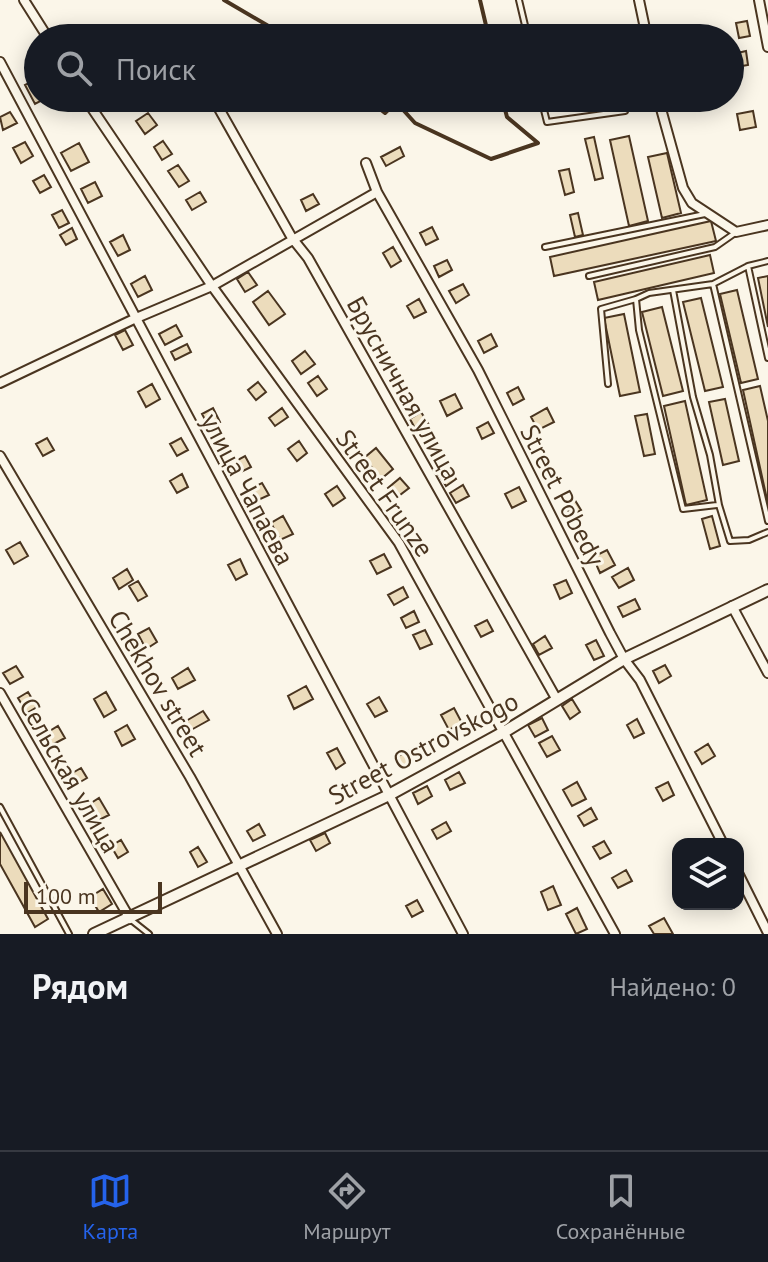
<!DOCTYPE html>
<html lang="ru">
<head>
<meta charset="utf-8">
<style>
  :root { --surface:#171b24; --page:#242831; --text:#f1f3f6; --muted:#9ea1a6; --line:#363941; --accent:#2563eb }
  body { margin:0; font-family:"PT Sans",sans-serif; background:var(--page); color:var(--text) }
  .controls { position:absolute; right:24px; bottom:24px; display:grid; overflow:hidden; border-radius:16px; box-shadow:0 4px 20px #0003 }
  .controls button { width:72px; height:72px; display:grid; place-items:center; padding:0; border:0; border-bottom:2px solid var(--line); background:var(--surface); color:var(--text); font:40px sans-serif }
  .scale { position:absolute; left:24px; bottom:20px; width:138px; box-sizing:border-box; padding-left:8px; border:4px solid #4a3520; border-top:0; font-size:22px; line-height:28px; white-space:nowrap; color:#4a3520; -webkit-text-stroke:6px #fbf6e9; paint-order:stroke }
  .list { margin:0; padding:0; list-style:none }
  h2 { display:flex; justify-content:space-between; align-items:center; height:104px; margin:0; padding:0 32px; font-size:34px }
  h2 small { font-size:26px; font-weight:400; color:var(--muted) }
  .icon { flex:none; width:44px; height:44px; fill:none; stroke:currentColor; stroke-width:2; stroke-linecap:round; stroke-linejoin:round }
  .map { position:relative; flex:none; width:768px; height:934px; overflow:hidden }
  .search { position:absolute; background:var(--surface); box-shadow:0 4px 20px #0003; left:24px; right:24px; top:24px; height:88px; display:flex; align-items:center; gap:20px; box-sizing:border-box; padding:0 28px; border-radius:44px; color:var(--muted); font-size:30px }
  .sheet { height:216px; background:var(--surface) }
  nav { display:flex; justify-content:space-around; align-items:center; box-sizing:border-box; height:112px; border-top:2px solid var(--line); background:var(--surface); font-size:22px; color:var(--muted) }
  nav a { display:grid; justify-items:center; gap:4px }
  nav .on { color:var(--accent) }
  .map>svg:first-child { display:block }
  .building { fill:#ecdcbc; stroke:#4a3520; stroke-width:2 }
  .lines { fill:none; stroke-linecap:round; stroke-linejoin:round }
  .service-casing { stroke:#4a3520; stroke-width:8 }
  .minor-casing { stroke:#4a3520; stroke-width:12 }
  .tertiary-casing { stroke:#4a3520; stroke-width:14 }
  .service { stroke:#fbf6e9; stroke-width:4 }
  .minor { stroke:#fbf6e9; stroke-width:8 }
  .tertiary { stroke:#fbf6e9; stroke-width:10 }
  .wall { stroke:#4a3520; stroke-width:4 }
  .labels { text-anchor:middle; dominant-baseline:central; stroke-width:6; stroke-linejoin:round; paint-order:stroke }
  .street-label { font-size:26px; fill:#4a3520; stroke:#fbf6e9 }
</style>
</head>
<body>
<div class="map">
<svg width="768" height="934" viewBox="0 0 768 934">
  <rect width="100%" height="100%" fill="#fbf6e9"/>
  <path class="building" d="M747,21L750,36L739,38L736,23Z
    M746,51L748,65L736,67L733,54Z
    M37,79L38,98H46L35,104L25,85Z
    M753,111L756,127L740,130L737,114Z
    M10,112L17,123L3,130L0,117Z
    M148,113L157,125L145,134L136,121Z
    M629,136L648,221L629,226L610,140Z
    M594,137L603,178L595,180L585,139Z
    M163,141L172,154L162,160L154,147Z
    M25,142L33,156L21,163L13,148Z
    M79,143L89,162L71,171L61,153Z
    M400,147L404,156L386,166L381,157Z
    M667,153L681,213L662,218L648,157Z
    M178,165L189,181L179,187L168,171Z
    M569,169L574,192L565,195L559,171Z
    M44,175L51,187L40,193L33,181Z
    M95,182L102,196L88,203L81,189Z
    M200,192L206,202L192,210L186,200Z
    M313,194L319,204L306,211L301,200Z
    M62,210L69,223L59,228L52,215Z
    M578,213L583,235L575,237L570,215Z
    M711,221L716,241L554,276L550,257Z
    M432,227L438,239L426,245L420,233Z
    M72,228L77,239L66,245L60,235Z
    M123,235L130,250L118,256L110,242Z
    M393,247L401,261L391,267L383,253Z
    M710,255L714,273L598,300L594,282Z
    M447,260L452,270L439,277L434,266Z
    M248,272L257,285L245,292L237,279Z
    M145,276L152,290L138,297L131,284Z
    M768,276V327L758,278Z
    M463,284L469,295L456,303L449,291Z
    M737,290L758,379L741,383L720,294Z
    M268,291L285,314L269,325L253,302Z
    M701,298L723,387L705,391L683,302Z
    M419,299L426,312L414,318L407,306Z
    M662,307L683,391L663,396L642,312Z
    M624,314L640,392L620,396L604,318Z
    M176,325L182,336L165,345L159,334Z
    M125,330L133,345L123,350L115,335Z
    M491,334L497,346L484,353L478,341Z
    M187,344L191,352L175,360L171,352Z
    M305,351L315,364L301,374L292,361Z
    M318,376L327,389L317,396L308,383Z
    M258,382L266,392L256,400L248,390Z
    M152,384L160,399L146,407L138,392Z
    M760,386L768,421V504L743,390Z
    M518,387L524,399L513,405L507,393Z
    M455,394L462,408L447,416L440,401Z
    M725,399L739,461L723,465L709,402Z
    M685,401L707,500L686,505L664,406Z
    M213,408L220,422L209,427L202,414Z
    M282,408L288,417L275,426L269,418Z
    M547,408L554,422L538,430L531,417Z
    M421,412L429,425L417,432L410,419Z
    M647,414L655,454L644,456L635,416Z
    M488,422L494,433L482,439L477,428Z
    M47,438L54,450L43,456L36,444Z
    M181,438L188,450L177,456L170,444Z
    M299,441L307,453L297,461L288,449Z
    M376,448L393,469L381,479L364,458Z
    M245,456L251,467L239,473L234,462Z
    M448,467L456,479L446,486L438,473Z
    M182,474L188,487L177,493L170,481Z
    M400,478L409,488L396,498L388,488Z
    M262,483L269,495L256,501L250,489Z
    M463,485L469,496L456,503L450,493Z
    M337,486L345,498L333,506L325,494Z
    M519,487L526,501L512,508L505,494Z
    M573,497L581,510L571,516L564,502Z
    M283,516L293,534L280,540L271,523Z
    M712,516L720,546L710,549L702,519Z
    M20,542L28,556L14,564L6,550Z
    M607,550L615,565L600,573L593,557Z
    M384,554L391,567L377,574L370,561Z
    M240,559L247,574L236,580L228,565Z
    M628,568L634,580L619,588L612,577Z
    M127,569L133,580L119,589L113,578Z
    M566,580L572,593L560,599L554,585Z
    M138,581L147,596L138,601L129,586Z
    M403,587L408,597L394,605L388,595Z
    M635,599L640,609L623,617L618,607Z
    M414,611L419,622L406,628L401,618Z
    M487,620L493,631L481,637L475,626Z
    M149,628L157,642L146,649L138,634Z
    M425,630L432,644L420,649L413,635Z
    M545,636L552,648L539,655L533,644Z
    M596,640L604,656L594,660L586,645Z
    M665,665L671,676L659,683L653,671Z
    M16,666L23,677L10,684L3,673Z
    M188,668L195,680L178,689L172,678Z
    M306,686L313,699L294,709L288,696Z
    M28,692L37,707L27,713L18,698Z
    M106,692L116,710L104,717L94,699Z
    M379,697L387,711L375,717L367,704Z
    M572,699L580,712L570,719L562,706Z
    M454,708L462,723L449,730L441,715Z
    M203,711L209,720L191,730L186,721Z
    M542,718L548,730L535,737L528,725Z
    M637,719L644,733L634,738L627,725Z
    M127,725L135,739L122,746L115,732Z
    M58,726L65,738L50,746L43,735Z
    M552,736L560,750L547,757L539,743Z
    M708,744L715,756L702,764L695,752Z
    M337,748L345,763L336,769L327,753Z
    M408,751L414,760L401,767L396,757Z
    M81,768L87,778L75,785L69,775Z
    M459,772L465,783L450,790L445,780Z
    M577,782L586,799L572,806L563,790Z
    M668,782L674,795L663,801L656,788Z
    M427,786L432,796L418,804L413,793Z
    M99,798L109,815L97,821L88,805Z
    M591,808L597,819L584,826L578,816Z
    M446,822L451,831L437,839L432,830Z
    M259,824L265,835L253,841L247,831Z
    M0,832L48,919L35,927L0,864Z
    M325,833L330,843L316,851L310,840Z
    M121,840L128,852L118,858L111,846Z
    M604,841L611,853L600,859L593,847Z
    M198,847L207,862L198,867L190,852Z
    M626,870L632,881L618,888L612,878Z
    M553,886L561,905L548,910L541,892Z
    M103,889L112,904L99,912L90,897Z
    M417,900L423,911L412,917L406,906Z
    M577,908L587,929L576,934L566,914Z
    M664,918L673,934H654L649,926Z"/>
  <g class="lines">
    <defs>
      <path id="service" d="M519,0L528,38
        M541,98L547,122L625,111
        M545,247L705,214
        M748,266L768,358
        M589,276L715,247L735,233
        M713,284L768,521
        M673,290L693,397L710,455L719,505L730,541L749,540L768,532
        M636,299L639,330L683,509L717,505
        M608,384L601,309L636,299L649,293L713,284L748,266L768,261
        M0,807L69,934
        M130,919L149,934"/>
      <path id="minor" d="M24,0L48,38
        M639,0L647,38
        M759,0L768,47
        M178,36L180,38
        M0,62L463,934
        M85,98L212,286L399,543L615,934
        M213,98L292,238L308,258L557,700
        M658,98L683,188L692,203L736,232L768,225
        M366,163L377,192L478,370L610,633L624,659L640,680L723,844
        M0,383L134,319L212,286L377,192
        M0,456L190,777L277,934
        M732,606L768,673
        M0,693L130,919
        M738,873L768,933"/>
      <path id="tertiary" d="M94,934L387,796L504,732L624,659L768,590"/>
    </defs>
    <use href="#service" class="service-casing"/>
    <use href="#minor" class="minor-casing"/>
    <use href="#tertiary" class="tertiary-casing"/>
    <use href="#service" class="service"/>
    <use href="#minor" class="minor"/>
    <use href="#tertiary" class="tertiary"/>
    <path class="wall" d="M224,0L289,38
      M480,0L489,38
      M366,98L385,113L396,102L415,123L491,159L538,143L507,117L502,98"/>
  </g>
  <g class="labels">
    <g class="street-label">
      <text transform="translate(404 388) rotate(61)">Брусничная улица</text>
      <text transform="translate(248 489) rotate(62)">улица Чапаева</text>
      <text transform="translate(385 493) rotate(55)">Street Frunze</text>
      <text transform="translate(563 495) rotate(63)">Street Pobedy</text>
      <text transform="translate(158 683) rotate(59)">Chekhov street</text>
      <text transform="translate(423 748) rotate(-28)">Street Ostrovskogo</text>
      <text transform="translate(70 775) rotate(60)">Сельская улица</text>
    </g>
  </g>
</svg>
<div class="controls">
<button><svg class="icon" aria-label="layers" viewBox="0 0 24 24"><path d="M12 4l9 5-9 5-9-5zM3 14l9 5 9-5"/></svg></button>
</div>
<div class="scale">100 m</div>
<div class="search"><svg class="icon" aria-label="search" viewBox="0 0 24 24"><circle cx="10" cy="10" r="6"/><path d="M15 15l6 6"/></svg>Поиск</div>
</div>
<section class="sheet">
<h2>Рядом<small>Найдено: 0</small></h2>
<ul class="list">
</ul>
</section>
<nav>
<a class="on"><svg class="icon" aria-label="map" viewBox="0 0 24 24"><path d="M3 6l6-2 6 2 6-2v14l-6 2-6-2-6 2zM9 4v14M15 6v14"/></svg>Карта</a>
<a><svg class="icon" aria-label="directions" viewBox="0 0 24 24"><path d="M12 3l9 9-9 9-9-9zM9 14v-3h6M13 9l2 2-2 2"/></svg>Маршрут</a>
<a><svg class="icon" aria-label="saved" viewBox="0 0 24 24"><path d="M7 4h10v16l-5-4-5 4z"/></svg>Сохранённые</a>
</nav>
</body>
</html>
